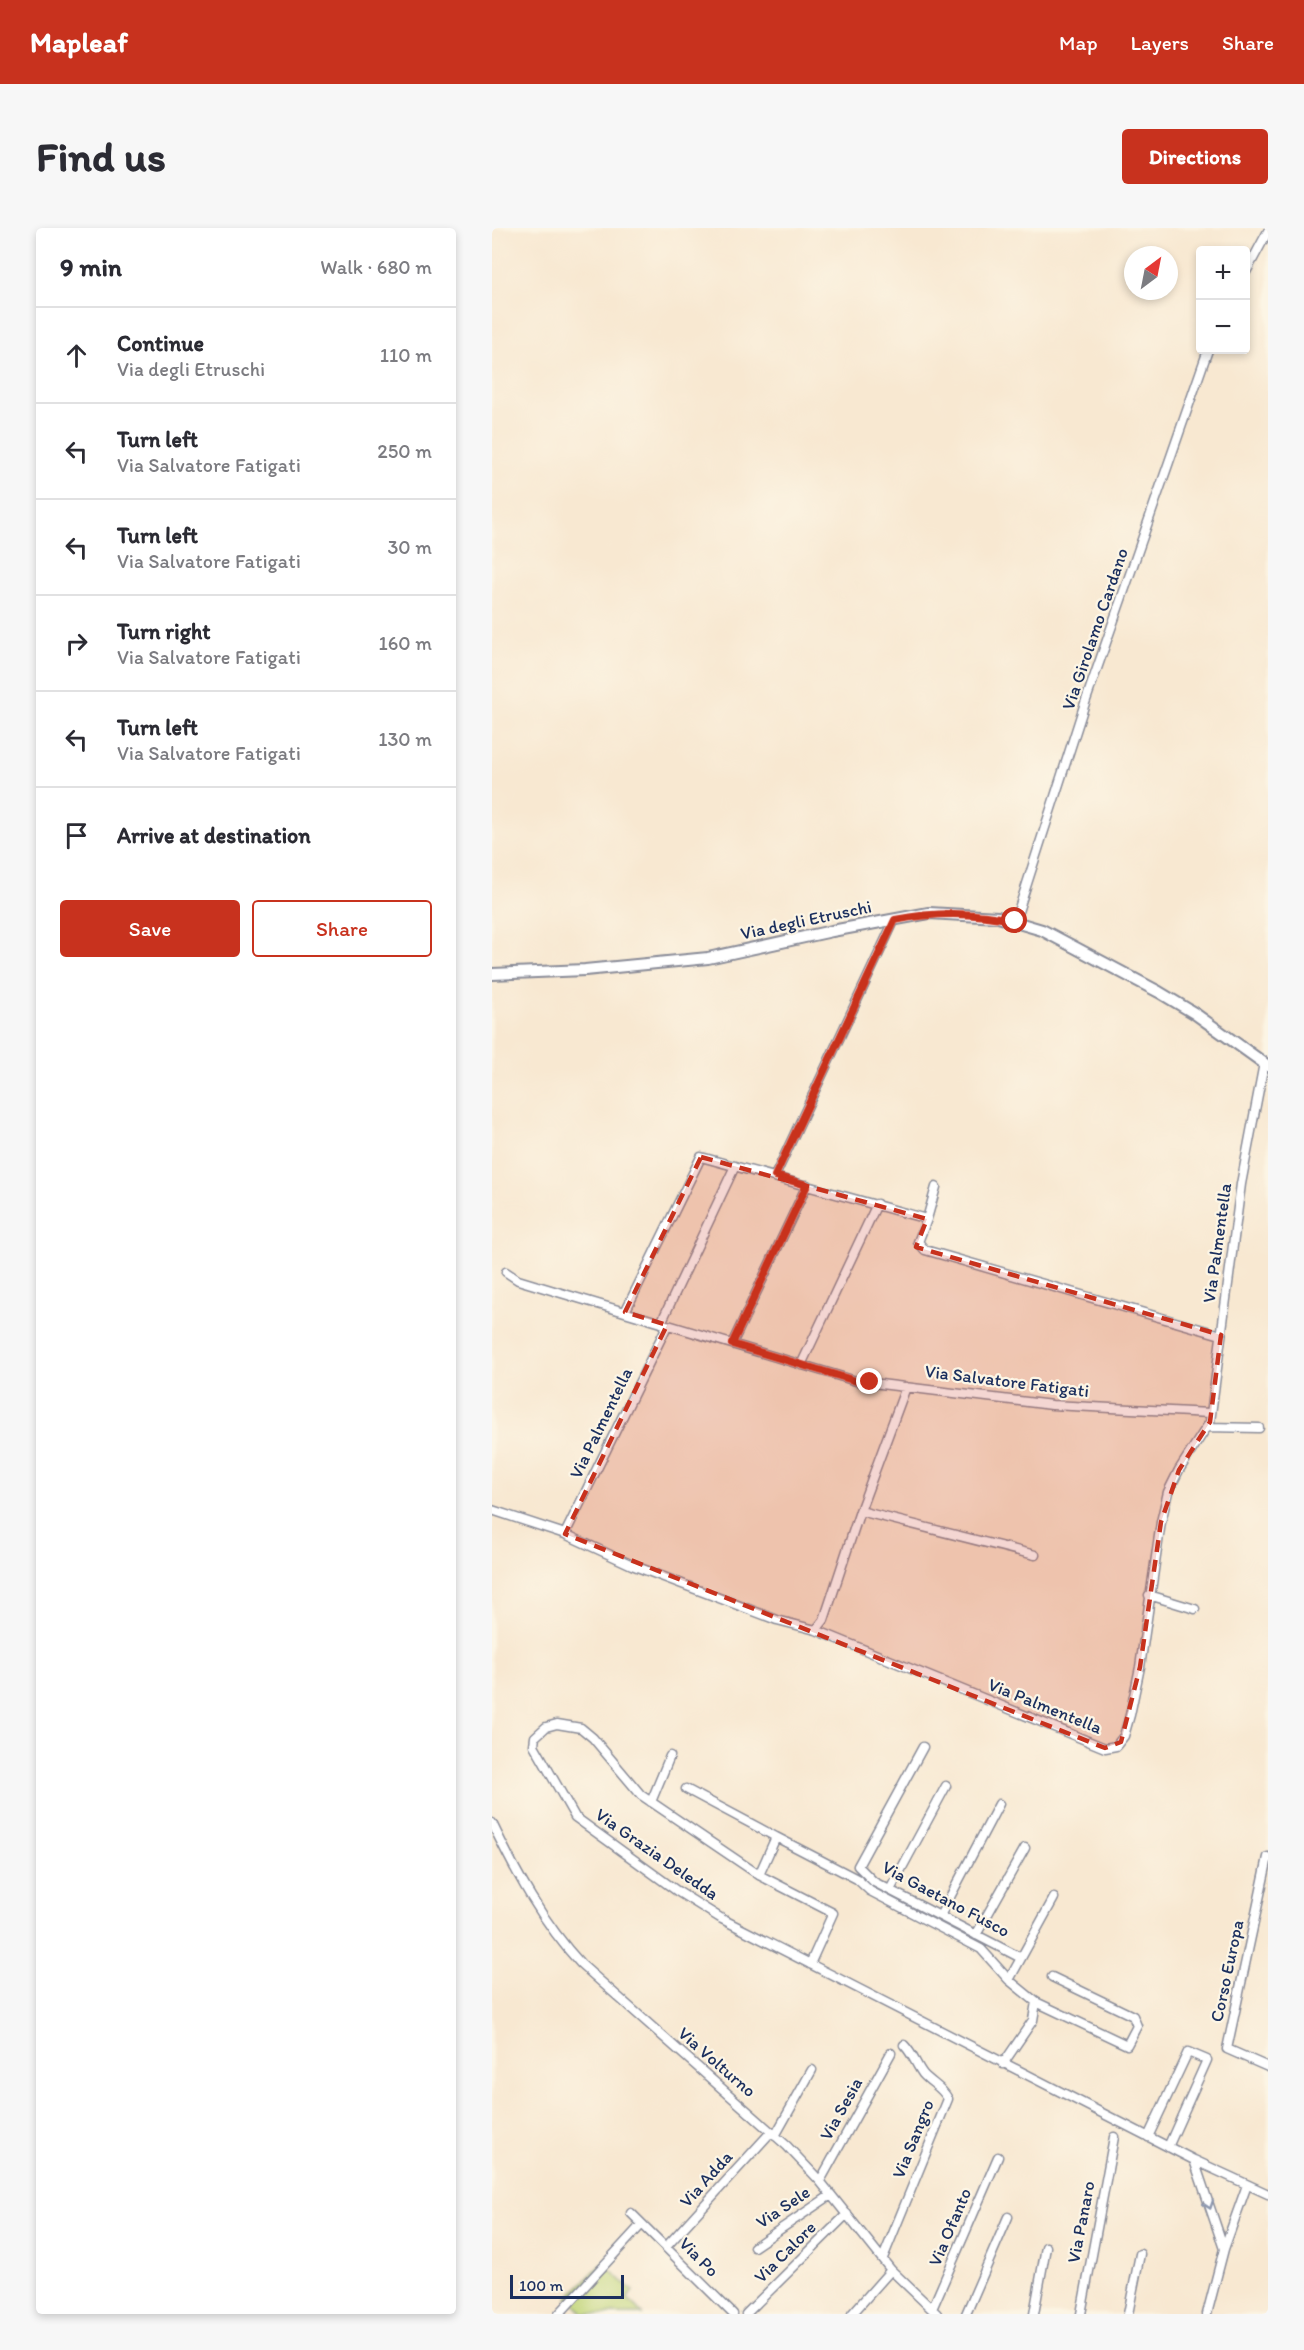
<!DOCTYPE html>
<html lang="en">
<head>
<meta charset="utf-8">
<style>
  :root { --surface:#fff; --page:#f7f7f7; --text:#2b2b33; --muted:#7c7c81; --line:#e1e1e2; --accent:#c8321e }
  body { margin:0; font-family:Itim,sans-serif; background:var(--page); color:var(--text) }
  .controls { position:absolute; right:18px; top:18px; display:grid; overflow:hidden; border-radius:6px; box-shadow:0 3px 9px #0003 }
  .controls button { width:54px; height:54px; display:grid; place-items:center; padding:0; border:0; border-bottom:2px solid var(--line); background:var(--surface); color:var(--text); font:30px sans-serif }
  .compass { position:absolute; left:632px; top:18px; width:54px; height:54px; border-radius:50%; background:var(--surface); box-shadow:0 3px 9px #0003; rotate:32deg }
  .scale { position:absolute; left:18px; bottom:15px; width:114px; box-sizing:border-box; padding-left:6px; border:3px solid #1b2f5e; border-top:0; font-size:16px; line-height:21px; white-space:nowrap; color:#1b2f5e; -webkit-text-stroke:4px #fcf5e5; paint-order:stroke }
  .stop { position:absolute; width:18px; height:18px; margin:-14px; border:4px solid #c8321e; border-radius:50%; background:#fff }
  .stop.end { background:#c8321e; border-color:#fff; box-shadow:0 2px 6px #0008 }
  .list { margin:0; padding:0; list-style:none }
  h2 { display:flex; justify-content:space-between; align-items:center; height:78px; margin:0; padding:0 24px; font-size:26px }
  h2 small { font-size:20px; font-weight:400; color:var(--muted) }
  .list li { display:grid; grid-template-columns:39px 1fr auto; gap:18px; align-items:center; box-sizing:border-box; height:96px; padding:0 24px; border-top:2px solid var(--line) }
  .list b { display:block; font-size:22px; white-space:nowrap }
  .list p { margin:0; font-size:20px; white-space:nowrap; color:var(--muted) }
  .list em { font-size:20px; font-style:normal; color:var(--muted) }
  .actions { display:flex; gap:12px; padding:18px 24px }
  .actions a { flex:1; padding:14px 0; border:2px solid var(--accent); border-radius:6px; text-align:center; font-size:21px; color:var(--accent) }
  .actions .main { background:var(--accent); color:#fff }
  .icon { flex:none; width:33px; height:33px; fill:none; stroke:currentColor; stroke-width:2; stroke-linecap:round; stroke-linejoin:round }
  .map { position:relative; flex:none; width:776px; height:2086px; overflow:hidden; border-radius:6px }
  header { display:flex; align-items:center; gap:36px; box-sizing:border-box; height:84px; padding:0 30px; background:var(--accent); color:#fff }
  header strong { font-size:28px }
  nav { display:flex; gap:33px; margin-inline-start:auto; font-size:21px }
  .intro { display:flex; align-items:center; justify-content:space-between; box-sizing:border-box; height:144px; padding:0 36px }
  h1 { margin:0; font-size:42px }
  .button { padding:15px 27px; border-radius:6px; background:var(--accent); color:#fff; font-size:21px; font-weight:700 }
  main { display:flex; gap:36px; padding:0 36px }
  aside { flex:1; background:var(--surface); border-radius:6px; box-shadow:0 3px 9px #0003 }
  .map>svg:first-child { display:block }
  .green { fill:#c1d67a; stroke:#6e826c; stroke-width:1.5 }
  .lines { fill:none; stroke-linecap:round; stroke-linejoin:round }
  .minor-casing { stroke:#8a8c98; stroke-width:11 }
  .major-casing { stroke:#8a8c98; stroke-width:14 }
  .minor { stroke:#fff; stroke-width:8 }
  .major { stroke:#fff; stroke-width:10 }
  .oneway { stroke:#8d97ae }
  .route { stroke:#c8321e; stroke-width:8 }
  .marked { fill:#c8321e; fill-opacity:0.2; stroke:#c8321e; stroke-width:4.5; stroke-dasharray:12 8; stroke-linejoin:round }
  .labels { text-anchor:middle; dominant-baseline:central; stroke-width:4.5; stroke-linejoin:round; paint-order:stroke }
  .street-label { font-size:18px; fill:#1b2f5e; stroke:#fcf5e5 }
</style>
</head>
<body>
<header>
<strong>Mapleaf</strong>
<nav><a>Map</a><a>Layers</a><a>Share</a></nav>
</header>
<div class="intro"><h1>Find us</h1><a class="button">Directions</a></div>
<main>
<aside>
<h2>9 min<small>Walk · 680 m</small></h2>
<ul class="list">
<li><svg class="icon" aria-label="ahead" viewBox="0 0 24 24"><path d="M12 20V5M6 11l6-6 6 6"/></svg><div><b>Continue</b><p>Via degli Etruschi</p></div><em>110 m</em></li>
<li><svg class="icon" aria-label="left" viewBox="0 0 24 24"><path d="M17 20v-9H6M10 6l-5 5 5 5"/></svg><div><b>Turn left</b><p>Via Salvatore Fatigati</p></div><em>250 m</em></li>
<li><svg class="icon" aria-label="left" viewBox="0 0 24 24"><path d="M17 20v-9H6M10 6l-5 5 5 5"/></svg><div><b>Turn left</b><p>Via Salvatore Fatigati</p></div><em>30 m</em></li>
<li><svg class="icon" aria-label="right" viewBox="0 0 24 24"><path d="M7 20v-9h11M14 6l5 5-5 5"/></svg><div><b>Turn right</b><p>Via Salvatore Fatigati</p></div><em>160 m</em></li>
<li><svg class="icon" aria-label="left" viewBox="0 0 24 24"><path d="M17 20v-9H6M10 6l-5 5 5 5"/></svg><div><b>Turn left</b><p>Via Salvatore Fatigati</p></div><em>130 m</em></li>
<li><svg class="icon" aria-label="arrive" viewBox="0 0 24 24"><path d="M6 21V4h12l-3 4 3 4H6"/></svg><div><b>Arrive at destination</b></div></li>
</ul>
<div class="actions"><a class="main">Save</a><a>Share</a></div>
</aside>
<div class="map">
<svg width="776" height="2086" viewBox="0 0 776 2086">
  <rect width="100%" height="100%" fill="#fcf5e5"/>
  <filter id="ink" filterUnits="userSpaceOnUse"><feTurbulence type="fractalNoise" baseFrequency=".0167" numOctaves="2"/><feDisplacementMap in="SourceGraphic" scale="12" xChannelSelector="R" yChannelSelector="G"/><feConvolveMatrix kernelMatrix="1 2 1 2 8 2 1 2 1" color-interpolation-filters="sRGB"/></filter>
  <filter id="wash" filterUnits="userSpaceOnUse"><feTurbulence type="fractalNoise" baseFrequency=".008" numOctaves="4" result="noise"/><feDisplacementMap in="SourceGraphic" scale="24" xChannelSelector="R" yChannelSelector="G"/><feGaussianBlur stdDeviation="1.35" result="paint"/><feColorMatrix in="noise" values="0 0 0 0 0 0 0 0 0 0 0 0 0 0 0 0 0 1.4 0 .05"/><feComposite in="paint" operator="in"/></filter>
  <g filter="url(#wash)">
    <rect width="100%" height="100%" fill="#f8e8d1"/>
    <path class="green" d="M110,2035L141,2063L135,2070L151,2086H92L76,2070Z"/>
  </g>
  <g filter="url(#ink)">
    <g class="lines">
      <defs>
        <path id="minor" d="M754,44L776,3
          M523,693L592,478L716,122
          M283,948L403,691
          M435,991L444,959
          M14,1044L26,1052L69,1065L364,1153L560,1177L718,1185
          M133,1084L209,929L435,991L426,1014L433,1022L729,1107
          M169,1095L243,938
          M240,1116L315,957
          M309,1137L385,976
          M715,1199L767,1200
          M0,1282L73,1306L140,1337L285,1392L324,1402L613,1520L624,1518L632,1508L638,1487L648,1439L669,1294L676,1264L687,1242L718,1194L749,956L772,835
          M368,1283L543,1327
          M73,1306L175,1098
          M657,1367L703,1381
          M324,1402L332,1392L368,1283L414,1159
          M431,1519L366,1638L382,1654L529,1730
          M194,1561L284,1609
          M159,1574L178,1528
          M0,1595C24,1645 51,1695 89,1736L295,1918L328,1953L399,2042L445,2086
          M776,1629L735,1821L776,1839
          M267,1647L341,1685L318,1736
          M398,1662L454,1558
          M448,1688L507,1576
          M484,1707L533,1620
          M517,1752L489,1721L378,1663L365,1651L284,1609L267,1647L149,1567L101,1510L89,1500L65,1496L54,1499L43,1509L42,1517L83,1589L185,1663L230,1691L702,1932L776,1966
          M544,1774L635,1817L645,1798L641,1788L560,1749
          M511,1836L541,1792L544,1774L517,1752L562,1670
          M283,1908L320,1842
          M656,1909L696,1824L715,1832L676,1919
          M702,1932L732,2021
          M328,1953L399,1825
          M139,1985L241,2086
          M174,2019L279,1904
          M262,2019L339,1967
          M391,2030L456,1871C450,1859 440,1856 431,1846C424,1837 421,1826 412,1817
          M440,2081L506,1929
          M67,2086L150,1996
          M254,2086L355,1986
          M360,2086L399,2042
          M474,2086L516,1989
          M542,2086L554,2019
          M589,2086L622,1909
          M636,2086L648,2026
          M715,2086L732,2021L755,1957"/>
        <path id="major" d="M0,746L93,742L216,730L340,703L437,685L506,689L550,702L667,764L702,785L776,838"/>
      </defs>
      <use href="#minor" class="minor-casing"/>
      <use href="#major" class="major-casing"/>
      <use href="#minor" class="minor"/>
      <use href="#major" class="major"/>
    </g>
    <defs><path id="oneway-chevron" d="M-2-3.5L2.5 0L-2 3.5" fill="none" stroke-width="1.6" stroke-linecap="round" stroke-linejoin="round" transform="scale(1.5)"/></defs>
    <use class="oneway" href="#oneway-chevron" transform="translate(717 1977) rotate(71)"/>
  </g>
  <g class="lines" filter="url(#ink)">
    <path class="route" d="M378,1154L364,1153L240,1116L315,957L283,948L403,692C442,684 484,684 523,693"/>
  </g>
  <path class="marked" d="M209,929L435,991L424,1019L729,1107L718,1194L687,1242L669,1294L648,1439L629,1514L613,1520L73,1306L175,1097L133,1084Z"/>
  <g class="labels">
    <g class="street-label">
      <text transform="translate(603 401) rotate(-71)">Via Girolamo Cardano</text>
      <text transform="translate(314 692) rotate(-12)">Via degli Etruschi</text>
      <text transform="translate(725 1015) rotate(-82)">Via Palmentella</text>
      <text transform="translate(515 1153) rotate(7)">Via Salvatore Fatigati</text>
      <text transform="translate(109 1195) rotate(-64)">Via Palmentella</text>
      <text transform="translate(553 1478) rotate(22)">Via Palmentella</text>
      <text transform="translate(165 1626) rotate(35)">Via Grazia Deledda</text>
      <text transform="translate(454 1671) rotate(28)">Via Gaetano Fusco</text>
      <text transform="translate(735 1743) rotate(-78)">Corso Europa</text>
      <text transform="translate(225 1834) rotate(41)">Via Volturno</text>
      <text transform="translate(349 1881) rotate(-61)">Via Sesia</text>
      <text transform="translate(421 1911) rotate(-68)">Via Sangro</text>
      <text transform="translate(214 1951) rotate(-48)">Via Adda</text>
      <text transform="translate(291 1979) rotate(-34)">Via Sele</text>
      <text transform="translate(589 1994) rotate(-79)">Via Panaro</text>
      <text transform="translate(458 1999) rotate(-67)">Via Ofanto</text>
      <text transform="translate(293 2024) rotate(-45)">Via Calore</text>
      <text transform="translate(207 2029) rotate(45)">Via Po</text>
    </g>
  </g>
</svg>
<div class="controls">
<button>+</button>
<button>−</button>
</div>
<svg class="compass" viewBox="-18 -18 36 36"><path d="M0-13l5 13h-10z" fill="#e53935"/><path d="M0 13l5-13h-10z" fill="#7c7c81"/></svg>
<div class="scale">100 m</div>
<div class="stop" style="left:523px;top:693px"></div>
<div class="stop end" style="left:378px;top:1154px"></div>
</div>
</main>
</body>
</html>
